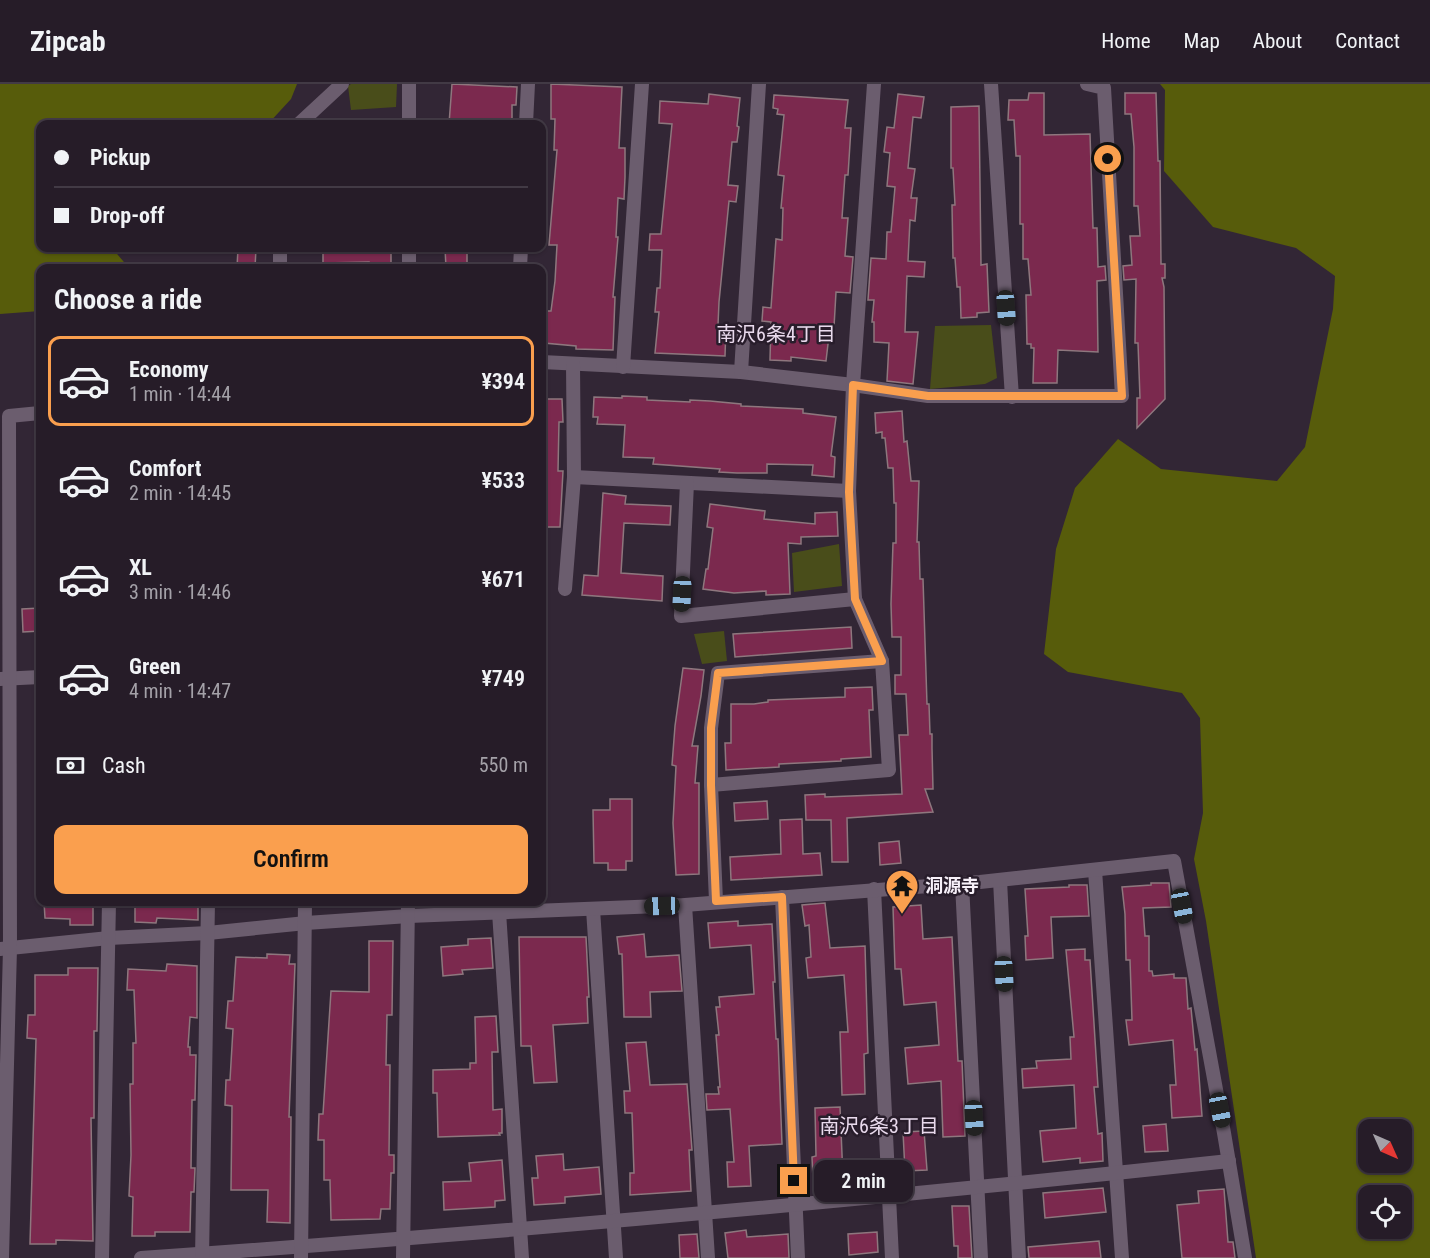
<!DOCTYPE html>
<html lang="en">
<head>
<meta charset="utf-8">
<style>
  :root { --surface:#261c28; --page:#322934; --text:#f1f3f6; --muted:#a4a1a8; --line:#423a45; --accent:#fa9f4e }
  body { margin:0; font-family:"Roboto Condensed","Noto Sans JP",sans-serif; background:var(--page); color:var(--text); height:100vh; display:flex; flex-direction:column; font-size:22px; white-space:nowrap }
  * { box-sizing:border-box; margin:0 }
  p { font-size:20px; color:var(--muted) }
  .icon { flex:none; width:33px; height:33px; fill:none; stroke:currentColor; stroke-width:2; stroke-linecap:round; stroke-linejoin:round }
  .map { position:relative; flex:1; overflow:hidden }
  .details { position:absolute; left:36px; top:180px; width:510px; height:642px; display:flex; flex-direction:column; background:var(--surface); border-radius:12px; box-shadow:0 2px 4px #0004,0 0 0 2px var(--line) }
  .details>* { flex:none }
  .top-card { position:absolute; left:36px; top:36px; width:510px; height:132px; border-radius:12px; box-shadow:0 2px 4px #0004,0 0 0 2px var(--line); display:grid; align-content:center; height:132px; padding:0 18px; background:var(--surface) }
  .needle { width:39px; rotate:135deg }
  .fabs { position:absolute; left:1358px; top:1035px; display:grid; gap:12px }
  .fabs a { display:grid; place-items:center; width:54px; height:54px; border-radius:12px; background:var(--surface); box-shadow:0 2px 4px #0004,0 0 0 2px var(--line); font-size:30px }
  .end { position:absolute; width:27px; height:27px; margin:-14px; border:8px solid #fa9f4e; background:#111; box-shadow:0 0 0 3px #111 }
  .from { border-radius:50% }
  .bubble { position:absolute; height:42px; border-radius:12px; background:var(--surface); box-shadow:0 2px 4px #0004,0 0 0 2px var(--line); font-size:20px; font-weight:600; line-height:42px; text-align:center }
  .car { position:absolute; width:18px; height:36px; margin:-18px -9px; border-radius:8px; box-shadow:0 0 4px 2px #0007; background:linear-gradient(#222 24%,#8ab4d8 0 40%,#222 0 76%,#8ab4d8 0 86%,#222 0) }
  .top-card b { display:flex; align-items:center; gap:21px; height:57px; font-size:22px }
  .top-card b+b { border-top:2px solid var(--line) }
  .top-card i { width:15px; height:15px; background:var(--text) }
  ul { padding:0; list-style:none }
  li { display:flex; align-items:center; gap:18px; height:90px; margin:0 12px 9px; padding:0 6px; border:3px solid transparent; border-radius:12px }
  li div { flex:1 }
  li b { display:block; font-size:22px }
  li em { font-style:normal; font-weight:600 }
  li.active { border-color:var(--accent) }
  li>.icon { width:54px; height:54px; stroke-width:1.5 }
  h2 { padding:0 18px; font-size:27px; line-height:72px }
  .pay { display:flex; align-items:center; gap:15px; height:66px; padding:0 18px; font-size:22px }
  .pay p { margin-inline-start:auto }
  .action { display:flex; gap:12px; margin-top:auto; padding:12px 18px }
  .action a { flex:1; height:69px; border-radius:12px; background:var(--accent); color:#111; font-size:24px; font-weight:600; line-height:69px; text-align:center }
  header { display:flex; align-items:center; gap:36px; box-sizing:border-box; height:84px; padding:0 30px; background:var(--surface); border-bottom:2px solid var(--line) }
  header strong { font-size:28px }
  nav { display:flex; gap:33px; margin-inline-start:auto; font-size:21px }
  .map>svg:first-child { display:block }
</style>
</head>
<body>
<header>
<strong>Zipcab</strong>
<nav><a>Home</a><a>Map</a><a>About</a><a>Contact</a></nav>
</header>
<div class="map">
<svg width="1430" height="1174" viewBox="0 0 1430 1174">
  <rect width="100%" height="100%" fill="#322635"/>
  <g fill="#494d1a">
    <path d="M351 0H397L396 23 351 26 348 2Z"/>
    <path d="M991 241 997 294 985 300 930 305 935 242Z"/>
    <path d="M839 460 842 502 794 508 792 469Z"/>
    <path d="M724 547 727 577 702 580 694 550Z"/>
  </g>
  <g fill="#575c0b" fill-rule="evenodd">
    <path d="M0 0H297L291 15 268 40H40V164H112L129 184H40V227L0 230Z"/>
    <path d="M1160 0H1430V1174H1256L1206 837 1194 775 1203 729 1200 634 1182 609 1068 588 1044 570 1056 465 1075 404 1118 355 1161 385 1277 397 1305 363 1333 225 1335 192 1296 164 1213 143 1164 87 1165 6ZM1368 1046H1401V1078H1368ZM1368 1112H1401V1144H1368Z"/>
  </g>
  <g fill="#7b294e" stroke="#8e777e" stroke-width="1.5">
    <path d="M452 0 517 3 516 21H512V40H449Z"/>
    <path d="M551 0 622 3 619 64H625V93L624 115 618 114 616 153H618L613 213H615L613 266 576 265V262L544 259 547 227H551L555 197 557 161H549L557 66H554L555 35H551Z"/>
    <path d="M1029 9H1044V51L1090 50 1093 144H1097L1098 183 1105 182 1106 196 1097 197 1098 268 1058 266 1057 299H1033L1034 264H1031V260H1027L1026 211H1031L1028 175H1023V140H1020V72H1016L1014 36H1008L1009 16H1028Z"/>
    <path d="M1125 9H1156L1158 77H1160L1161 180H1165V194H1162L1164 203 1165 315 1137 344V314H1140L1138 259H1135L1136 195 1124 196 1123 182 1132 181 1130 152H1140L1138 122H1134V63L1131 30H1125Z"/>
    <path d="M709 10 740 14 737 42 739 43 737 58H732L728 101 738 102 736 118 729 117 719 218 718 241 726 242 725 272 655 269 659 228H655L657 204H660L662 166H649L650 150H661L672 40 659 39 660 17 708 20Z"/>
    <path d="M898 10 924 13 921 34 913 33 908 84 915 85 911 114H917L915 137 910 136 908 177 925 178 924 193 907 192 905 248H918L913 300 887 297 889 259 874 258V238H872L874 216H868L871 174 886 175 887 148H891L895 103 887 102 890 69 884 68 887 43 894 44Z"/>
    <path d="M774 11 848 16 845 44H851L848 91H845L842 134H848L845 172 853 173 850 209 836 208 834 243H830L826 277 791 273V277L770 276 771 238 762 237 763 223 771 224 776 155 782 156 783 124H781L784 92 778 91 784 31 777 30 778 25 773 24Z"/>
    <path d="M979 22 981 181 987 180 989 228 977 229V233L961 234 960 203H957L955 174H953L952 121H955L953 84H951V23Z"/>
    <path d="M238 164H256L255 184H237Z"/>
    <path d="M323 164H391V183H369V178L323 179Z"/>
    <path d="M445 164H467V183L446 184Z"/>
    <path d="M622 312 647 313V316L690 318V316L710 317 741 320V322L803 325V329L836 333 831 372 835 373 834 393 812 391 813 381 767 380V389H737L719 388 720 385 653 380 654 374 623 373 625 341 597 340 598 333H593L594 313 622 314Z"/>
    <path d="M542 315H562L563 338H559L558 387H563L560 443H542Z"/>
    <path d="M902 327 904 358 907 357 911 397H919L917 458H919L920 495H923L927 620H929L930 650H932V664L933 705H925L933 728 847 734 848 778H832L831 736H806L805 711 825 710V713L902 710 899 651H908L906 610H895V591H901V553H892L891 520 893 459H896V419H894L893 384H888L885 354H882V348L876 349 875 329Z"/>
    <path d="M603 409 626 412 625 420 671 422 670 441 624 439 621 489 663 492 662 517 582 511 584 491 598 492Z"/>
    <path d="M710 420 765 427 764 435 815 440V429L837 428 838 452 801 453V460L788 459 790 510 766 511V507L734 509 703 505 706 485H708L713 444 707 443Z"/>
    <path d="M40 524V547L23 548 22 525Z"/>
    <path d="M851 543 852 564 735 573 733 550Z"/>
    <path d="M683 584 704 586 701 612 692 662H698L695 699H699V790L676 791 673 739 676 682 672 681 675 642Z"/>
    <path d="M872 603 873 626H869L871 673 841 675V677L779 680V683L726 686 725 659H731V620H754L768 618V616L845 613V604Z"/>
    <path d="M610 715H632V777H626V786H608V779H594L593 726H610Z"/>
    <path d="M767 717 768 735 735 737 734 719Z"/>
    <path d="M802 735 803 770 820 769 822 791 731 796 730 773 781 770 780 736Z"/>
    <path d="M899 757 901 779 880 781 879 759Z"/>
    <path d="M1151 799H1169L1171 823 1143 824 1145 852H1149V887H1152L1153 892 1174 890V894H1186L1188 925 1191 924 1195 966 1197 965 1202 1032 1172 1034 1170 1001H1176L1173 956 1129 961 1126 936H1132L1130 876H1126L1125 830 1122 803 1151 801Z"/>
    <path d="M1069 801H1087L1089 832 1051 833 1053 874 1026 876 1025 852H1028L1025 805 1069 803Z"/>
    <path d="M44 818 93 819V841H70V835L45 834Z"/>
    <path d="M135 818H198V836L157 834 156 839 135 838Z"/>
    <path d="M825 819 830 864 865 862 868 969 864 970 865 1010 842 1011 840 948H848L844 891 808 894 806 874 811 873 809 841 805 842 802 821Z"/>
    <path d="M921 821 923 855 952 853 958 977H962L965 1052 943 1053 941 997 908 1000 905 964 939 961 936 918 904 921 901 885H895L893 823Z"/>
    <path d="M738 837V842L772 840 775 898H773L776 955H778L782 1060 749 1062 751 1102 728 1103 727 1078H734L730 1025 707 1026 706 1010H719L718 1003H720L716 951H719L716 923H720L719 913 754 910 751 861 710 864 708 839Z"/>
    <path d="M644 850 646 873 679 871 682 907 650 908 651 933H624L622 870H619L617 853Z"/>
    <path d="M519 853H586L589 913H587L588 939 553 941 557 998 534 999 531 962H521Z"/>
    <path d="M491 854 493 884 462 886 463 890 443 892 441 863 468 861V855Z"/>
    <path d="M369 857H393L392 931H387L386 981H390L389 1071H394V1089H391L390 1125H381L380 1135 331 1136 330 1096H324V1056H318L319 1030H323L331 907 369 908Z"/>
    <path d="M1085 865V876H1090L1098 1003H1094L1098 1050 1102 1049 1103 1077 1080 1079V1074L1043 1078 1040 1047 1076 1044 1074 1001 1023 1004 1022 985 1037 984 1036 977 1071 975 1070 953H1074L1066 866Z"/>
    <path d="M267 870 290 871 289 880H295L289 1033H291L290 1139 267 1138 268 1106H231L232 1022 225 1021 226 996H230L233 945 226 944 228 917H233L236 873 267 874Z"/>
    <path d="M167 880 197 882V934L190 933 188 963H190V971H196L195 1016H192L191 1084H195L194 1108H191L190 1148H155V1152H132L133 1113 129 1112 131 1071 130 1000H133V959H136L134 906H127L128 885 166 887Z"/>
    <path d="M68 884H98L97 947H94V1034H91L93 1157 56 1156V1160H30L36 955 27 954 28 931H35V891H68Z"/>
    <path d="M496 932 498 968H492L493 1026 502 1025V1049H499L500 1051 438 1053 437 1009H433V986L470 985V979H476L475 933Z"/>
    <path d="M646 958 650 1001 687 1000 692 1066H689L691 1107 630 1111V1089H634L632 1029H625L624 1007H630L626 959Z"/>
    <path d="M840 1023 843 1094 813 1095 812 1073 816 1072 815 1024Z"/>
    <path d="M1166 1040 1168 1067 1145 1068 1143 1042Z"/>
    <path d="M924 1047 927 1086 905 1087 903 1048Z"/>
    <path d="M563 1070 564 1086 599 1083 601 1110 565 1113V1119L534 1121 532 1094H538L536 1072Z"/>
    <path d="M502 1076 505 1116 495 1117V1123L444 1126 443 1098 471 1097 469 1079Z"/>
    <path d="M1103 1104 1106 1128 1045 1134 1043 1109Z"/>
    <path d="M1224 1105 1228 1158H1233L1235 1174H1182L1177 1121 1199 1119 1198 1107Z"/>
    <path d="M952 1122H969L972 1174H958V1162H954Z"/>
    <path d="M746 1146 747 1153 788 1150 789 1174H728L725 1149Z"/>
    <path d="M877 1148 878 1168 849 1171 848 1150Z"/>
    <path d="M697 1150 699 1174H680L679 1151Z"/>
    <path d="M1099 1157 1101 1174H1029L1028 1163Z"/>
  </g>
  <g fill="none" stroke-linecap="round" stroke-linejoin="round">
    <g stroke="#6b5d6e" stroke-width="14">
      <path d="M991 0 1012 313"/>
      <path d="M299 40 342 0"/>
      <path d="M409 40V0"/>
      <path d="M526 40 528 0"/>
      <path d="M280 184V164"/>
      <path d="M409 184V164"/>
      <path d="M520 184 521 164"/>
      <path d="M542 278 741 288 853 301 928 312H1122L1104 4 1087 0"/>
      <path d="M623 283 642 0"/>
      <path d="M741 288 759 0"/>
      <path d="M574 393 849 407"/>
      <path d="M687 399 681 532 855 515"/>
      <path d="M565 505 574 393 573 280"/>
      <path d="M0 595 40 593"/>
      <path d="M711 701 889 686 882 577 855 515 849 407 853 301 874 0"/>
      <path d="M1095 786 1122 1174"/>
      <path d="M1000 796 1019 1174"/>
      <path d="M962 800 981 1174"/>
      <path d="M874 805 892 1174"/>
      <path d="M782 813 798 1174"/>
      <path d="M716 817 711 701V644L718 589 882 577"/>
      <path d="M685 821 708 1174"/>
      <path d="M593 825 616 1174"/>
      <path d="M499 828 522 1174"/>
      <path d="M0 865 109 854 208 849 306 839 409 832 685 821 980 798 1174 777 1224 1049 1245 1174"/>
      <path d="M2 1174 10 864 9 332 40 329"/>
      <path d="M102 1174 109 818"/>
      <path d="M141 1174C504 1149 867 1116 1229 1077"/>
      <path d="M202 1174 208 818"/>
      <path d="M301 1174 305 818"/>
      <path d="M403 1174 408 818"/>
    </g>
  </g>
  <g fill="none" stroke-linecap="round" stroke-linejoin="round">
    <path stroke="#fa9f4e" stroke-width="8" d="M794 1097 782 813 716 817 711 701V644L718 589 882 577 855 515 849 408 853 301 928 312H1122L1108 75"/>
  </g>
  <defs>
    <g id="temple-pin" transform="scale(1.725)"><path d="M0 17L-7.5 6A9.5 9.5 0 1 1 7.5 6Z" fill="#fa9f4e" stroke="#281d2b"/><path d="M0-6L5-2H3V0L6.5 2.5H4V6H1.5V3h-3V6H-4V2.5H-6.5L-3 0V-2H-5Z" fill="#111"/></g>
  </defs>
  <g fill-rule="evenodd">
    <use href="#temple-pin" x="902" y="802"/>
  </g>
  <g text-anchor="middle" stroke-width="5" stroke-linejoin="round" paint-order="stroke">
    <g font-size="18" font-weight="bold" fill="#f7f0f9" stroke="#281d2b" text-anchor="start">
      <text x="925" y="808">洞源寺</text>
    </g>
    <g font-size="20" fill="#e9daed" stroke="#281d2b">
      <text x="776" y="257">南沢6条4丁目</text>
      <text x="879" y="1049">南沢6条3丁目</text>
    </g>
  </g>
</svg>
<div class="fabs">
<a><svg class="needle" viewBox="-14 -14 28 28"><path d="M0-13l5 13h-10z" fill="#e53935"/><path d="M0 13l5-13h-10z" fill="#a4a1a8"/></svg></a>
<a><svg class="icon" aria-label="locate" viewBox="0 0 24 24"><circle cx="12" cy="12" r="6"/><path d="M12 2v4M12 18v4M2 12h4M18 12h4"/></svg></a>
</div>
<i class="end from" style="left:1108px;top:75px"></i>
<i class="end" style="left:794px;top:1097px"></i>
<div class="bubble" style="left:814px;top:1076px;width:99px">2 min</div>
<i class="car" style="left:1006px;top:224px;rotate:176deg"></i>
<i class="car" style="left:682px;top:510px;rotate:183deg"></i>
<i class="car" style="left:662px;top:822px;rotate:268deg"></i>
<i class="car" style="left:1182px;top:822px;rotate:169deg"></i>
<i class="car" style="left:1004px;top:890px;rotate:177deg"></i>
<i class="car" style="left:1220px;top:1026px;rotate:169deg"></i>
<i class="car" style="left:974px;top:1034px;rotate:177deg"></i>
<div class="top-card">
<b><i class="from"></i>Pickup</b>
<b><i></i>Drop-off</b>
</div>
<section class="details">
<h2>Choose a ride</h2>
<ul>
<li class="active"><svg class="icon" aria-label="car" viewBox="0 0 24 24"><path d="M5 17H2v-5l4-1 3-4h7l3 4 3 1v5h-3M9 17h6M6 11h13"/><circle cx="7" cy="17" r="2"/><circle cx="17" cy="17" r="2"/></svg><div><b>Economy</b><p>1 min · 14:44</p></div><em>¥394</em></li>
<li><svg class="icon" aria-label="car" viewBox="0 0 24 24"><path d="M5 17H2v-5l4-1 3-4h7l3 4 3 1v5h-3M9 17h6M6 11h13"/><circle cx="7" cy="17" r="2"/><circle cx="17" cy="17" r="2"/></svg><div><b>Comfort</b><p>2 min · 14:45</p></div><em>¥533</em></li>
<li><svg class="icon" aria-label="car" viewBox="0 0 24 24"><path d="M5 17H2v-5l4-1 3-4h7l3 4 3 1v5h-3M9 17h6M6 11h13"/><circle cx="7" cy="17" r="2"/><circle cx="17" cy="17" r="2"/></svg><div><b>XL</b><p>3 min · 14:46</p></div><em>¥671</em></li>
<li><svg class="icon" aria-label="car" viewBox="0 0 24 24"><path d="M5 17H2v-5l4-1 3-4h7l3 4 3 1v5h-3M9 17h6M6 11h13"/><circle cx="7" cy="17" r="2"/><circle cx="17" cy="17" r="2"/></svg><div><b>Green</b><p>4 min · 14:47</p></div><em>¥749</em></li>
</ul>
<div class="pay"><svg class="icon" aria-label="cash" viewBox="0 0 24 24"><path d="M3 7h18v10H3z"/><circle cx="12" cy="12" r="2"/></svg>Cash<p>550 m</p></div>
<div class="action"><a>Confirm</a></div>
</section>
</div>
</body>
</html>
